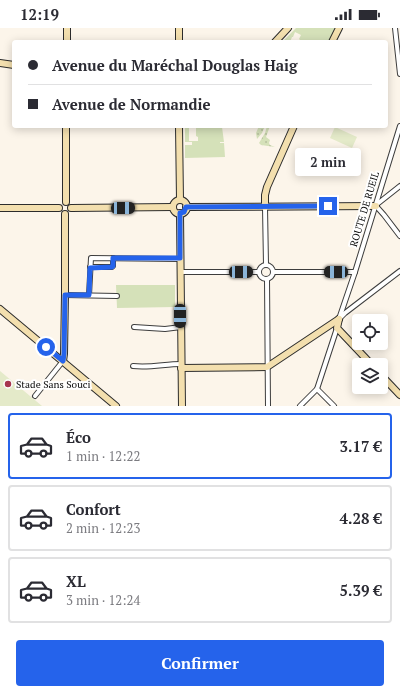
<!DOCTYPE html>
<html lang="fr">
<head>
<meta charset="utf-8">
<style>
  :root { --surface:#fff; --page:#f2f2f3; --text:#2b2b33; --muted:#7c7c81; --line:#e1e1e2; --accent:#2563eb }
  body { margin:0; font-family:"PT Serif",serif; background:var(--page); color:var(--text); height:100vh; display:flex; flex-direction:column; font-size:15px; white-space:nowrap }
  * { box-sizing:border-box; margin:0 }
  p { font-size:13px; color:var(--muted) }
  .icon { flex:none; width:22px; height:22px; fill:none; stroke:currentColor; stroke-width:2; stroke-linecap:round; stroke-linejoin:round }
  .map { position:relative; height:378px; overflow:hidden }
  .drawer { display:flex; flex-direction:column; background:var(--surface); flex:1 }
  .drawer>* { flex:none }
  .hud { position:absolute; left:12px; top:12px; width:376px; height:88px; border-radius:4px; box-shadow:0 2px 10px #0003; display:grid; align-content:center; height:88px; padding:0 16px; background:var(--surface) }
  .fabs { position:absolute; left:352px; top:286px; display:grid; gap:8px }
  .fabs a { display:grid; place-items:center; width:36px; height:36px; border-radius:4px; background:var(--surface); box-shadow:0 2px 10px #0003; font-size:20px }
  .end { position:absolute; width:18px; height:18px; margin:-9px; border:5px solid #2563eb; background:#fff; box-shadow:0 0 0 2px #fff }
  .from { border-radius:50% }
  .bubble { position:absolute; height:28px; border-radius:4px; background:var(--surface); box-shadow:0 2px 10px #0003; font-size:13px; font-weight:800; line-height:28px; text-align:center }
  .car { position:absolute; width:12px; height:24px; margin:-12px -6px; border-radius:5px; box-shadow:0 0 3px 1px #0007; background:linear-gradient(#222 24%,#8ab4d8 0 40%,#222 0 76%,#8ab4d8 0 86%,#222 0) }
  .hud b { display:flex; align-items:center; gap:14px; height:38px; font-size:15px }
  .hud b+b { border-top:1px solid var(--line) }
  .hud i { width:10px; height:10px; background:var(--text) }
  ul { padding:7px 0 0; list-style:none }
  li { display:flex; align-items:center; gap:12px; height:66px; margin:0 8px 6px; padding:0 8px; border:2px solid var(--line); border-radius:4px }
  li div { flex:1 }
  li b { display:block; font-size:15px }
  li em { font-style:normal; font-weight:800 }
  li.active { border-color:var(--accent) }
  li>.icon { width:36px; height:36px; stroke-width:1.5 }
  .primary-button { display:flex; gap:8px; margin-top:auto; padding:8px 16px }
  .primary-button a { flex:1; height:46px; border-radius:4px; background:var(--accent); color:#fff; font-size:16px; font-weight:800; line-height:46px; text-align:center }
  .status { display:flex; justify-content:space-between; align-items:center; height:28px; padding:0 20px; background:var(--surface); direction:ltr }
  .status svg { height:11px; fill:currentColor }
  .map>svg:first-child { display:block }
</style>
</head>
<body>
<div class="status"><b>12:19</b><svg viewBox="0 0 49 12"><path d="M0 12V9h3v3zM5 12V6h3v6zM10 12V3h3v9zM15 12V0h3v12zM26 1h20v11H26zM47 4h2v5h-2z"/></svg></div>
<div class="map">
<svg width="400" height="378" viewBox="0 0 400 378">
  <defs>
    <pattern id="grass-dots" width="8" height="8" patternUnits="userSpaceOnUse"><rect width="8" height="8" fill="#d5e1b9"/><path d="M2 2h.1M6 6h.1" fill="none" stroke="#b6c09e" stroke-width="1.8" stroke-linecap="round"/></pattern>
  </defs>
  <rect width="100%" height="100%" fill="#fcf5ea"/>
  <g fill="url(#grass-dots)">
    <path d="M259 98H265L262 105 257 111 256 105Z"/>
    <path d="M267 98H270L266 109 270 112 269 115 270 117 275 119 261 117 259 115 265 105Z"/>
  </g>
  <g fill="#d5e1b9" fill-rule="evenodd">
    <path d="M296 0H335L329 14H300L301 13 299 11 301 7 295 4 293 9H292L290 14H282Z"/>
    <path d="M185 98H219V100L222 99 224 114H220V115H224L225 129 185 130V117H192V114H185ZM189 100H196V108L198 109V113H189Z"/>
    <path d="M116 257H175V279L117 280Z"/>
  </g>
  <g fill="#e4eac9">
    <path d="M335 99 357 109 352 120 330 110Z"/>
    <path d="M0 343 42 378H0Z"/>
  </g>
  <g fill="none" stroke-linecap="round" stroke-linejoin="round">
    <g stroke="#3d3d3d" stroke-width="6">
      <g id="street">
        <path d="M395 0 400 46"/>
        <path d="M376 177 400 158"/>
        <path d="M376 178 384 187 400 208"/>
        <path d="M265 179 266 237"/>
        <circle cx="266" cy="244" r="7"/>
        <path d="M90 239H112L113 238V230"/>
        <path d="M180 244H259"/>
        <path d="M273 244H355"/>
        <path d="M267 251 268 378"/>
        <path d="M65 267 117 268"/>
        <path d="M89 267 91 230 180 231"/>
        <path d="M341 289 345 285 400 243"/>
        <path d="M339 291 355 244 400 98"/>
        <path d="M134 299 165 301 181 299"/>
        <path d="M133 338C150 340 165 336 181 336"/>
        <path d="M317 361 334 378"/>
        <path d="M35 368 63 333"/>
        <path d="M300 378 317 361 337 300"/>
      </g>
    </g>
    <g stroke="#2c2c2c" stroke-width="8">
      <g id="secondary">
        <path d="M179 0V14"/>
        <path d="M67 14V0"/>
        <path d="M275 14 288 0"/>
        <path d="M332 14 339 0"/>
        <path d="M0 35 14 37"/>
        <path d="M66 98V174"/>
        <path d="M179 98 180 172"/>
        <circle cx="180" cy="179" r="7"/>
        <path d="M186 179 376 178"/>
        <path d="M265 179V167L267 159 294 98"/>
        <path d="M0 180H59"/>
        <path d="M71 180 173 179"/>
        <path d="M180 185 182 378"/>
        <path d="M0 281 116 378"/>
        <path d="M339 291 337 300 372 337"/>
        <path d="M63 333 64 326 65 267V186"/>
        <path d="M181 340 267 339 339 291"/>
        <path d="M381 347 400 367"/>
      </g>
    </g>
    <use href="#street" stroke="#fff" stroke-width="4"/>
    <use href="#secondary" stroke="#f3dfae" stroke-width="6"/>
  </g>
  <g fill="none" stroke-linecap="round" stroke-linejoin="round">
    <path stroke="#2563eb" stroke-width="5" d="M46 319 63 333 64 326 65 267H89L90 240 112 239 113 238V230H180V185L184 184 186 179 328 178"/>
  </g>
  <circle fill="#a6364f" stroke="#fff" stroke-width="1.5" cx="8" cy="356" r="4"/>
  <g text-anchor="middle" stroke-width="4" stroke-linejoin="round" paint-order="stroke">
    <g font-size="10" fill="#0a0a0a" stroke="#fff">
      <text transform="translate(364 181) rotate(-73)" y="4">ROUTE DE RUEIL</text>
    </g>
    <g font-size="10" fill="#0a0a0a" stroke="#fff" text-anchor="start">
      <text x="16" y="360">Stade Sans Souci</text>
    </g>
  </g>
</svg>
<div class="fabs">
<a><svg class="icon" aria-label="locate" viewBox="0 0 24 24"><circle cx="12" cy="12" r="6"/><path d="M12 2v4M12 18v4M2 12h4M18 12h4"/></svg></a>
<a><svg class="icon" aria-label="layers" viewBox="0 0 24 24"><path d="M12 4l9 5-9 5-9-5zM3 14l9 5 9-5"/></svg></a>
</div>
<i class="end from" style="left:46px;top:319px"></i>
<i class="end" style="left:328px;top:178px"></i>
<div class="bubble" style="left:295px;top:120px;width:66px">2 min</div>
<i class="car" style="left:123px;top:180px;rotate:89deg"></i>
<i class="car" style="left:241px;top:244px;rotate:90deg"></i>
<i class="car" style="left:336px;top:244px;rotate:270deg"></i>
<i class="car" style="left:180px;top:288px;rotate:180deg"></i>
<div class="hud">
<b><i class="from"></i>Avenue du Maréchal Douglas Haig</b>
<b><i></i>Avenue de Normandie</b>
</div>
</div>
<section class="drawer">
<ul>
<li class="active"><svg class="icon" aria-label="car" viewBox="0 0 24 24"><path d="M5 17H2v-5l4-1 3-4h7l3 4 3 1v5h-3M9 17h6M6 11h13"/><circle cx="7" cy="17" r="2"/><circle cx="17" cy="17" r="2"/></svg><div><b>Éco</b><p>1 min · 12:22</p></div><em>3.17 €</em></li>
<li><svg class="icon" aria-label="car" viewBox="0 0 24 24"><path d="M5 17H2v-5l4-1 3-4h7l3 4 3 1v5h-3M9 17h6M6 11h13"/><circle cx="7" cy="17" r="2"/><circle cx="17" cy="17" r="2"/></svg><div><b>Confort</b><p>2 min · 12:23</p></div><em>4.28 €</em></li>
<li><svg class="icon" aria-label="car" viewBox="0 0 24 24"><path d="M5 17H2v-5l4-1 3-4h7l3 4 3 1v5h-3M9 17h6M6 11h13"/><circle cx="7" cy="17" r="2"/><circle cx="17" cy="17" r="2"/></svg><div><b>XL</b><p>3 min · 12:24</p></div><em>5.39 €</em></li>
</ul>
<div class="primary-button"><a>Confirmer</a></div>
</section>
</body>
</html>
